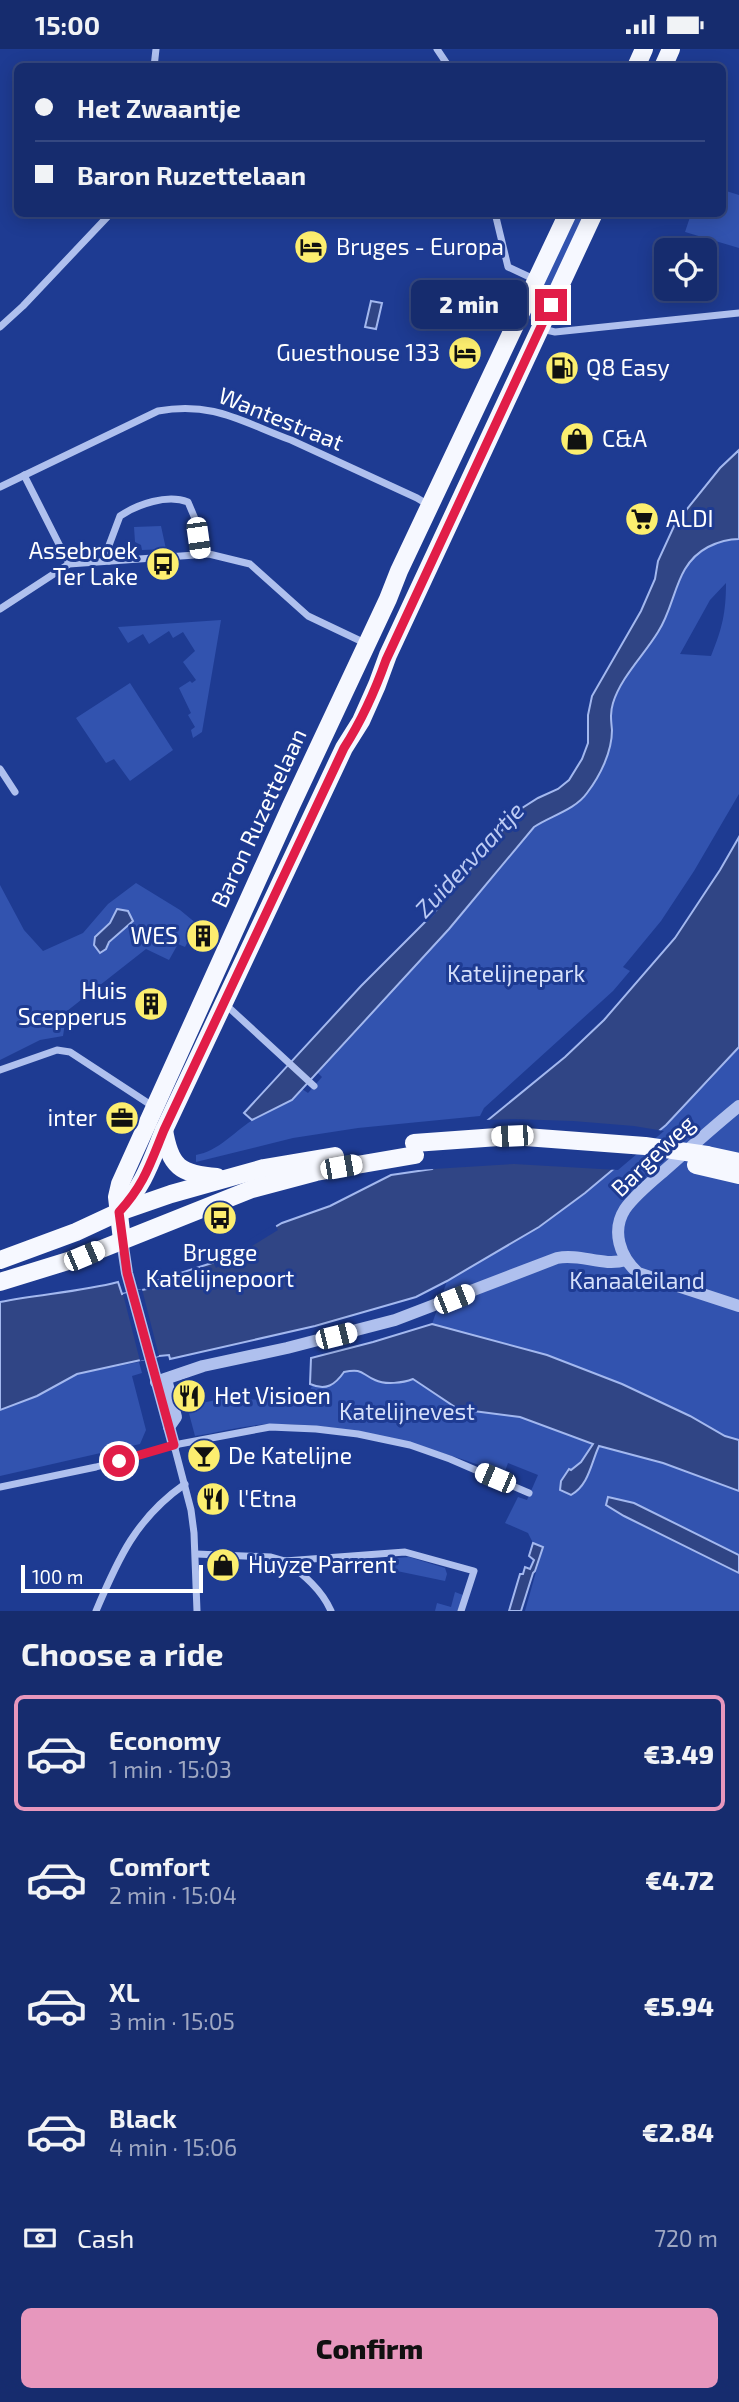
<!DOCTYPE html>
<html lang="en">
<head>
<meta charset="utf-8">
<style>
  :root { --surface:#162c6e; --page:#233876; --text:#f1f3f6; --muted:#9ea7c2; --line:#354881; --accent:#e797bd }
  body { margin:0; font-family:"Exo 2",sans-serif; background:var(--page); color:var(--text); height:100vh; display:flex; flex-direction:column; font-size:26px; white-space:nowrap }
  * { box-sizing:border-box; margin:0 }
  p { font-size:23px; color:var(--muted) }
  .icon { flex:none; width:38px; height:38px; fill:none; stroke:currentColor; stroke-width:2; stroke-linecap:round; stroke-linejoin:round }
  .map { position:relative; height:1562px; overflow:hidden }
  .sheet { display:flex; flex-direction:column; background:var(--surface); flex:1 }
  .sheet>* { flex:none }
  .top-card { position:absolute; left:14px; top:14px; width:712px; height:154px; border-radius:10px; box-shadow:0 4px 18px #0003,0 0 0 2px var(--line); display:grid; align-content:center; height:154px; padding:0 21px; background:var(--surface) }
  .tools { position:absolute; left:654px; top:189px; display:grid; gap:14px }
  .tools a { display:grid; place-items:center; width:63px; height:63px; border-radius:10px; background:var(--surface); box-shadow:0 4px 18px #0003,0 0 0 2px var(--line); font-size:35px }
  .scale { position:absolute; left:21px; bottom:18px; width:182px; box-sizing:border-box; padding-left:7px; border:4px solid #fff; border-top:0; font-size:19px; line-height:24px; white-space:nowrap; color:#fff; -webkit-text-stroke:5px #1e3b92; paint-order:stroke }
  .end { position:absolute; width:32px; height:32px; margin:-16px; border:9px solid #e11d48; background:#fff; box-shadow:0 0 0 4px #fff }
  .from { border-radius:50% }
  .bubble { position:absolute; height:49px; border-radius:10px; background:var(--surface); box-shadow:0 4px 18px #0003,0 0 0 2px var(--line); font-size:23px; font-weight:800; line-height:49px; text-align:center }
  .car { position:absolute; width:21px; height:42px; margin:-21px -10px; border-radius:9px; box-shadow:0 0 5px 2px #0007; background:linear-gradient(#fff 24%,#345 0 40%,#fff 0 76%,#345 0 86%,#fff 0) }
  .top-card b { display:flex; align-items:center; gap:24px; height:66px; font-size:26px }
  .top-card b+b { border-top:2px solid var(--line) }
  .top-card i { width:18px; height:18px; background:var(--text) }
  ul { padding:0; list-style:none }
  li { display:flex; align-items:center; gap:21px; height:116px; margin:0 14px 10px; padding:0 7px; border:4px solid transparent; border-radius:10px }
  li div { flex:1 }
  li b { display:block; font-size:26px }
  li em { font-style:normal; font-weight:800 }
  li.selected { border-color:var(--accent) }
  li>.icon { width:63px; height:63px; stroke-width:1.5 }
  h2 { padding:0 21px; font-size:32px; line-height:84px }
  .pay { display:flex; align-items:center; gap:18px; height:77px; padding:0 21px; font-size:26px }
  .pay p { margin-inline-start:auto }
  .primary-button { display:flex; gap:14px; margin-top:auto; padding:14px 21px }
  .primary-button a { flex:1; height:80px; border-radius:10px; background:var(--accent); color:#111; font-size:28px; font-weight:800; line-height:80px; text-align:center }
  .status { display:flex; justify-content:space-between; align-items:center; height:49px; padding:0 35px; background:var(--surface); direction:ltr }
  .status svg { height:19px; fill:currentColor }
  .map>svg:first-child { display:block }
</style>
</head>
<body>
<div class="status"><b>15:00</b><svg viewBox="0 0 49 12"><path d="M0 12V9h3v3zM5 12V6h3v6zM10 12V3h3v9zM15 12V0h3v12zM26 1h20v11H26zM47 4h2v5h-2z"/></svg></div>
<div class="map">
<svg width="739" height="1562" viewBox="0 0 739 1562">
  <rect width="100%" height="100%" fill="#1e3b92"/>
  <g fill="#3253af" fill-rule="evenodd">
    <path d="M723 141 739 146V199L685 183 691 165 723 164Z"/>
    <path d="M575 165H587L536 273 526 268Z"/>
    <path d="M161 477 166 500 142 501 141 496 135 493 134 478Z"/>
    <path d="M739 490V745L694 822 661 872 623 918 630 922 613 942 484 1059 480 1067 358 1079 293 1089 196 1113V1106C218 1102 233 1084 251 1072 271 1060 285 1057 302 1040L308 1044 322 1028 317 1023 449 880 534 778 548 768 570 759 587 745 612 681 610 667 613 654 620 637 660 580 685 518 695 507 710 497 725 492ZM726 534C726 564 722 580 711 607L680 605 710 551Z"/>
    <path d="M221 571 202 683 193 689 191 681 195 678 188 666 191 664 179 639 190 632 192 634 196 631 183 613 195 602 183 583 173 589 169 582 149 595 143 585 128 594 118 578Z"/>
    <path d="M130 634 173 701 130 732 114 710 106 714 76 669Z"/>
    <path d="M136 834 180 861 197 875 185 898 178 895 169 911 146 900 67 962 63 987 40 991 0 1011V836L24 881 43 902 83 884 108 855Z"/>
    <path d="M739 998V1391L725 1387 690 1367 622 1335 547 1306 432 1275 447 1232 539 1178 585 1144 708 1033Z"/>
    <path d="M139 1313 142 1324 132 1327 146 1381 140 1395 0 1427V1361L37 1347 77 1325Z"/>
    <path d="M355 1321C362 1323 365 1325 371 1329 381 1336 402 1335 413 1330L458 1360 520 1368 604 1399 663 1414 739 1442V1562H525L543 1498 533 1494 528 1484 505 1474 518 1448 527 1451 538 1426 508 1414 504 1425C429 1397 350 1374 270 1375 245 1376 220 1383 195 1387L187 1357 221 1350 305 1351 312 1337C331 1337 334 1339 344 1322Z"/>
    <path d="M409 1508 445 1519 447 1525 445 1532 392 1521 397 1509Z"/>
    <path d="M455 1543 463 1546 458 1562H435L437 1554 451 1558Z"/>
  </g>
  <g fill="#304585" stroke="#a3b8ef" stroke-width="2">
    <path d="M371 252 382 254 376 280 365 278Z"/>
    <path d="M739 401V490C728 490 718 493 708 498 674 516 677 554 658 583 644 606 621 628 613 654 610 664 611 671 612 681 612 703 600 727 587 744 575 761 550 767 534 778L449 880 292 1051 252 1071 244 1064 361 937 433 865 519 761 538 749 558 740 569 731 582 710 588 694V666L592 647 641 562 655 530 658 512 675 475 720 419Z"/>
    <path d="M739 788V998L666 1076 585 1144 539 1178 447 1232 416 1248 315 1277 170 1310 169 1306 159 1307 77 1325 37 1347 0 1361V1253C39 1245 80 1243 118 1233L122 1245 147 1240 146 1235 215 1213 282 1174 330 1157 391 1126 432 1120 477 1080 565 1008 604 971 675 889 720 821Z"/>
    <path d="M117 860 128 862 133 872 109 893 106 900 100 904 94 896 95 888 110 874Z"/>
    <path d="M432 1275 547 1306 622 1335 690 1367 725 1387 739 1391V1442L663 1414 599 1397C591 1414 589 1436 571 1446L560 1441 561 1432 569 1420 571 1421 581 1413 593 1395 520 1368 458 1360 413 1330C403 1334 385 1336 375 1331 361 1325 363 1319 344 1323 335 1336 326 1342 310 1335L311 1309 373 1293Z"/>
    <path d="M608 1448 634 1454 739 1506V1524L624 1467 606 1456Z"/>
    <path d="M533 1494 543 1498 535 1522 533 1524 521 1562H509L520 1525H523L525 1518 530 1520 534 1511 529 1507Z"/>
  </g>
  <g fill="#1e3b92">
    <path d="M514 1070 573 1072 634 1077 664 1082 618 1121 514 1115 417 1121V1119L430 1117 482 1071Z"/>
    <path d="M275 1175 278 1181 216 1219 213 1213Z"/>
    <path d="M142 1240 159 1307 140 1312 123 1245Z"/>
  </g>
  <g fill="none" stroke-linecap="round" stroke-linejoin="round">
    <g stroke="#afc0ee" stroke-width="7">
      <path d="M437 0 449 18"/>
      <path d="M154 18 156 0"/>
      <path d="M495 164 508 218 536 231"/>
      <path d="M0 278 23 257 111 164"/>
      <path d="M542 280 555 283 739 264"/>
      <path d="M24 426 69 515"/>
      <path d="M0 438 158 362C213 352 242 373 291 391L417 449 430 457"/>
      <path d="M109 512 108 499 120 467C138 455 167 445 188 453L196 472 201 505"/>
      <path d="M0 560 69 515 209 505 250 515 308 567 367 595"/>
      <path d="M0 720 15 743"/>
      <path d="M225 955 314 1037"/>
      <path d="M0 1021 57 1001 70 1003 154 1058"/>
      <path d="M174 1396 191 1461 194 1484 197 1562"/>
      <path d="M0 1438 96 1418 174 1396 270 1378 316 1380 358 1385 410 1396 450 1410 529 1444"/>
      <path d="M196 1505 271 1508 285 1512 405 1503 474 1522 461 1562"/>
      <path d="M285 1512C304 1526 322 1541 331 1562"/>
      <path d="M96 1562C118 1510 136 1469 185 1435"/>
    </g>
    <g stroke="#afc0ee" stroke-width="12">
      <path d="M739 1057C713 1078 689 1100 664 1122 651 1133 635 1146 625 1160 611 1182 620 1208 638 1224L739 1257"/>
      <path d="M122 1191 127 1224 174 1396"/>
      <path d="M166 1330 176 1368 169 1378"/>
      <path d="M156 1333 203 1317 287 1299 395 1271 557 1209C581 1204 602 1218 626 1211"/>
    </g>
    <g stroke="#f6f8ff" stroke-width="18">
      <path d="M636 18 644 0"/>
      <path d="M663 18 671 0"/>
      <path d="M164 1081C170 1118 180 1125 217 1128"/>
      <path d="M707 1106 739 1113"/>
      <path d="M696 1116 739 1126"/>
      <path d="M119 1163C144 1136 150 1115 164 1081L344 699 361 672 377 636 388 606 594 164"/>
      <path d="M122 1191 117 1148 120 1135 290 759 388 550 399 522 568 164"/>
      <path d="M0 1211 76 1183 119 1163 171 1145 264 1119 335 1107"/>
      <path d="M0 1233 84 1207 252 1140 316 1123 415 1106"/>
    </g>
    <path stroke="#f6f8ff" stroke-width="18" d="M414 1094 512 1087 645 1097 707 1106"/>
  </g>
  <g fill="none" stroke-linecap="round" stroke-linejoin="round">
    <path stroke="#e11d48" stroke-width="9" d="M119 1412 174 1396 127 1224 119 1163C144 1136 150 1115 164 1081L344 699C362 671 375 642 386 611L551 256"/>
  </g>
  <defs>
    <g id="hotel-disc" transform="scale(1.75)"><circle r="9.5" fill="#fcee6f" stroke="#1e3b92"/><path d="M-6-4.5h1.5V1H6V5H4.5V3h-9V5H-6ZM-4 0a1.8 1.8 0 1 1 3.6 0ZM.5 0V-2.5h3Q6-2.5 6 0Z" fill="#111"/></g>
    <g id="fuel-disc" transform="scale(1.75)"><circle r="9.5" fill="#fcee6f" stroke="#1e3b92"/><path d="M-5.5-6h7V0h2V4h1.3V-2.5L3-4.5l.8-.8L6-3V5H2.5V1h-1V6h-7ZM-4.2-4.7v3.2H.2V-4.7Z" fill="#111"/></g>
    <g id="shop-disc" transform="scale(1.75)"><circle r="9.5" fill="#fcee6f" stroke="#1e3b92"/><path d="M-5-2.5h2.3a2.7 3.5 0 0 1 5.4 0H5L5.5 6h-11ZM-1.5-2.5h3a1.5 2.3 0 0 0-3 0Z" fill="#111"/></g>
    <g id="supermarket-disc" transform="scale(1.75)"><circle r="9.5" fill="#fcee6f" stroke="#1e3b92"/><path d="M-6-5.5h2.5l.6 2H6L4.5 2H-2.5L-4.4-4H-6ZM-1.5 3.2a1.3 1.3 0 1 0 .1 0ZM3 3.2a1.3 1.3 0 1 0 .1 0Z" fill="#111"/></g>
    <g id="bus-disc" transform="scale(1.75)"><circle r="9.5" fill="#fcee6f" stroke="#1e3b92"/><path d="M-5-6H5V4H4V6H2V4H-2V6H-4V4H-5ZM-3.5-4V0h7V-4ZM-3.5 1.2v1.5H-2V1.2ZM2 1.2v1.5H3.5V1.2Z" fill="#111"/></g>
    <g id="building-disc" transform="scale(1.75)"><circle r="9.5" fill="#fcee6f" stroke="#1e3b92"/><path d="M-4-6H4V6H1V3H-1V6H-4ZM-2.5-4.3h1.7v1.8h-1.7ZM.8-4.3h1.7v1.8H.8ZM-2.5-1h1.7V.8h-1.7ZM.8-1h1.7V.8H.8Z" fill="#111"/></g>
    <g id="office-disc" transform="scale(1.75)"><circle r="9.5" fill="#fcee6f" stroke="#1e3b92"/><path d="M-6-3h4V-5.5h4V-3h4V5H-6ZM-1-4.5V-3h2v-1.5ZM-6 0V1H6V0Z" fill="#111"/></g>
    <g id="restaurant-disc" transform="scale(1.75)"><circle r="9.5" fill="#fcee6f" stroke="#1e3b92"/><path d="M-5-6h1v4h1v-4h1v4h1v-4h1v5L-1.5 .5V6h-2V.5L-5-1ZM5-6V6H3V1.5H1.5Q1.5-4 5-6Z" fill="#111"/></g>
    <g id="bar-disc" transform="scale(1.75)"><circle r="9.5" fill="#fcee6f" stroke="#1e3b92"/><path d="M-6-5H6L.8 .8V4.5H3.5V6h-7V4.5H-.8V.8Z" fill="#111"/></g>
  </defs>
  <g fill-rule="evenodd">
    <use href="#hotel-disc" x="311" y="198"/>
    <use href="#hotel-disc" x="465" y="304"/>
    <use href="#fuel-disc" x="562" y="319"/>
    <use href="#shop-disc" x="577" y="390"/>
    <use href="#supermarket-disc" x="642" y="470"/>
    <use href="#bus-disc" x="163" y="515"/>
    <use href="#building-disc" x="203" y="887"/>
    <use href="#building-disc" x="151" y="955"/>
    <use href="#office-disc" x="122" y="1069"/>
    <use href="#bus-disc" x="220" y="1169"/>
    <use href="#restaurant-disc" x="189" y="1347"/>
    <use href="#bar-disc" x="204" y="1407"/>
    <use href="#restaurant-disc" x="213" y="1450"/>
    <use href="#shop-disc" x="223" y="1516"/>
  </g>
  <g text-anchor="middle" stroke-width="6" stroke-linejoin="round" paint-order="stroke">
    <g font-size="23" fill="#fff" stroke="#1e3b92" text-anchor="start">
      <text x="336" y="206">Bruges - Europa</text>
      <text x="440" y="312" text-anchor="end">Guesthouse 133</text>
      <text x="586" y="327">Q8 Easy</text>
      <text x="602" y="398">C&amp;A</text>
      <text x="666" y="478">ALDI</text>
      <text x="138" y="510" text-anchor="end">Assebroek<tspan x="138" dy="26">Ter Lake</tspan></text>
      <text x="178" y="895" text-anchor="end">WES</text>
      <text x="127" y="950" text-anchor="end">Huis<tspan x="127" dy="26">Scepperus</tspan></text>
      <text x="97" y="1077" text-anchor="end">inter</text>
      <text x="220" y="1212" text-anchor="middle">Brugge<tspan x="220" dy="26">Katelijnepoort</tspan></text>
      <text x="214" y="1355">Het Visioen</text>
      <text x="228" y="1415">De Katelijne</text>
      <text x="238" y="1458">l'Etna</text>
      <text x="248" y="1524">Huyze Parrent</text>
    </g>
    <g font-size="23" fill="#fff" stroke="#1e3b92">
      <text transform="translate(281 370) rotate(22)" y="8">Wantestraat</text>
      <text transform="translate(259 769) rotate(-65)" y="8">Baron Ruzettelaan</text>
      <text transform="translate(653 1107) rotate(-44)" y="8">Bargeweg</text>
    </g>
    <g font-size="23" fill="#d5dffa" stroke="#1e3b92">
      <text x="516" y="933">Katelijnepark</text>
      <text x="637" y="1240">Kanaaleiland</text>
      <text x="407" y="1371">Katelijnevest</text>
    </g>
    <g font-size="24" font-style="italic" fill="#bccbf5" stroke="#1e3b92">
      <text transform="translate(470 811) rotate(-47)" y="8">Zuidervaartje</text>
    </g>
  </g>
</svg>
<div class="tools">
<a><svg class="icon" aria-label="locate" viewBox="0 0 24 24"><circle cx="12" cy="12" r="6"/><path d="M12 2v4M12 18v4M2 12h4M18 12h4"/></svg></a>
</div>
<div class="scale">100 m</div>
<i class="end from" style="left:119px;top:1412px"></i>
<i class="end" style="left:551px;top:256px"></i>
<div class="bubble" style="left:411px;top:231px;width:116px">2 min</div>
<i class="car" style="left:198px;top:489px;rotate:172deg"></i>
<i class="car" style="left:512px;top:1087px;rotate:268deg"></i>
<i class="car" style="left:341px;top:1118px;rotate:80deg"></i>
<i class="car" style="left:84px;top:1207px;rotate:67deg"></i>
<i class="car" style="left:454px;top:1250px;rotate:68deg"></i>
<i class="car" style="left:336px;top:1287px;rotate:76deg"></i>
<i class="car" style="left:495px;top:1429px;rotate:293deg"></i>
<div class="top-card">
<b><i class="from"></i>Het Zwaantje</b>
<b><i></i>Baron Ruzettelaan</b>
</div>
</div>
<section class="sheet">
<h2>Choose a ride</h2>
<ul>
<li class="selected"><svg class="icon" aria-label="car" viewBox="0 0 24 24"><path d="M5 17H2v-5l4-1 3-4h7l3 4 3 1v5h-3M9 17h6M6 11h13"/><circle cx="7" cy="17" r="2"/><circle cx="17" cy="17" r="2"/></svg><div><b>Economy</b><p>1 min · 15:03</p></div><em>€3.49</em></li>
<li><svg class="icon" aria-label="car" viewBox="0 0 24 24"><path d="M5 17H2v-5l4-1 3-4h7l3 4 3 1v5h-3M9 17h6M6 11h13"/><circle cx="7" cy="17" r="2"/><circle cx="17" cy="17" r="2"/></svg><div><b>Comfort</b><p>2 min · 15:04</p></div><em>€4.72</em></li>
<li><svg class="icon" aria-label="car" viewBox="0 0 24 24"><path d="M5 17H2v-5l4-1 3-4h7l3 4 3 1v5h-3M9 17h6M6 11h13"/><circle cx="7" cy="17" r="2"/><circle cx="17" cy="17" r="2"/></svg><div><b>XL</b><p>3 min · 15:05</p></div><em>€5.94</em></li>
<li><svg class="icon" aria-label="car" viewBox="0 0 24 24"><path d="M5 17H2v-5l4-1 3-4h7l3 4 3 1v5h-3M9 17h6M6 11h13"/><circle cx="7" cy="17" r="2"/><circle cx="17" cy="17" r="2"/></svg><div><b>Black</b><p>4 min · 15:06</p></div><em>€2.84</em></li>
</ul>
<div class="pay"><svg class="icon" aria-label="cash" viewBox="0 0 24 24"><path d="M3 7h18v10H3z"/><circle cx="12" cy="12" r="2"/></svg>Cash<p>720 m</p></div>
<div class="primary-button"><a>Confirm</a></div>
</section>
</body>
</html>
